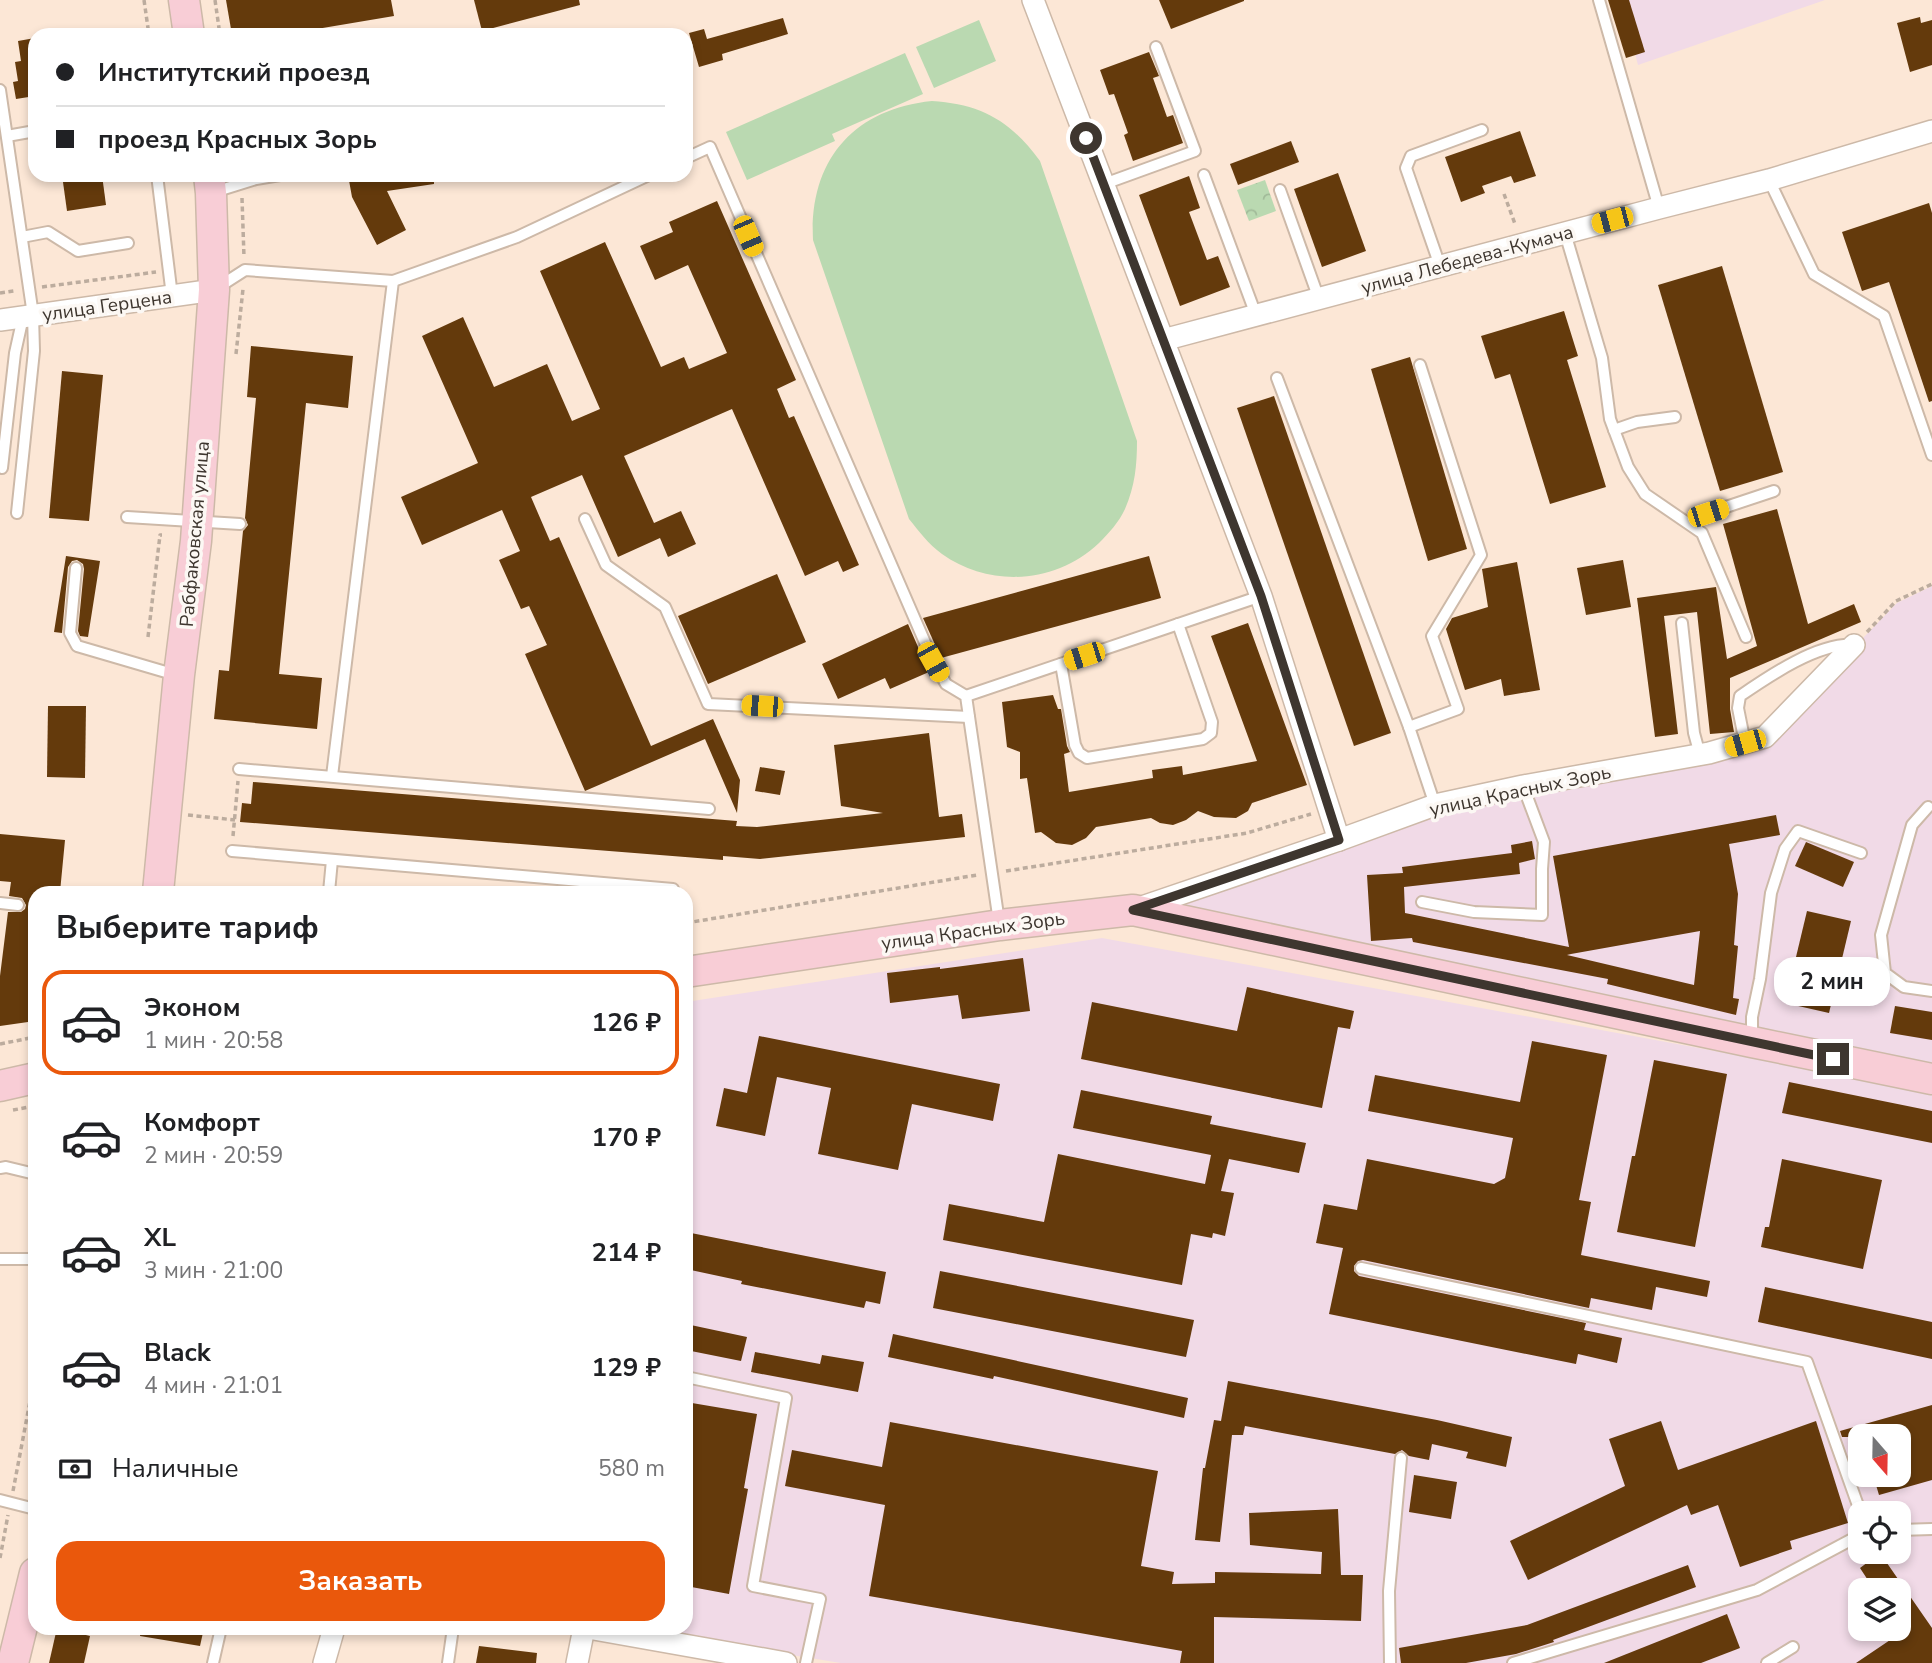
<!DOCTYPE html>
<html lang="ru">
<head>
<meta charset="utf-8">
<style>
  :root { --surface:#fff; --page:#f2f2f2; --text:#202124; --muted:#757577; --line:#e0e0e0; --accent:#ea580c }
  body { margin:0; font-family:"Nunito Sans",sans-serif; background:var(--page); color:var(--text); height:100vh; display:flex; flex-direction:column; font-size:26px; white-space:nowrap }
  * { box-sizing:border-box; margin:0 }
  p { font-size:23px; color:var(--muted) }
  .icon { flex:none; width:38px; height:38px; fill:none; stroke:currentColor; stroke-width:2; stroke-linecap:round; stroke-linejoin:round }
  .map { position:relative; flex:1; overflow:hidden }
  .drawer { position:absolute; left:28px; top:886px; width:665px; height:749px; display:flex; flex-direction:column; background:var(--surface); border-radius:21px; box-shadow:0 4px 10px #0003 }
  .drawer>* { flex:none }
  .banner { position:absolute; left:28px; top:28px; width:665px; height:154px; border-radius:21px; box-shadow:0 4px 10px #0003; display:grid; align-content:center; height:154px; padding:0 28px; background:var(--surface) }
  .needle { width:46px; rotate:160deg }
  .buttons { position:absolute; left:1848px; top:1424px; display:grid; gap:14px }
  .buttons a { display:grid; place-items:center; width:63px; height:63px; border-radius:14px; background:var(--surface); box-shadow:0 4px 10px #0003; font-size:35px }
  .end { position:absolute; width:32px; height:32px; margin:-16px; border:9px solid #3e362f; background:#fff; box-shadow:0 0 0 4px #fff }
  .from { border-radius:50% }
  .bubble { position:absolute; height:49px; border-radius:21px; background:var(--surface); box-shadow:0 4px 10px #0003; font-size:23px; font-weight:700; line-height:49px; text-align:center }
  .car { position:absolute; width:21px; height:42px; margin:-21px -10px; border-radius:9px; box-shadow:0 0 5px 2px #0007; background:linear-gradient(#f5c518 24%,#345 0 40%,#f5c518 0 76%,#345 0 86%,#f5c518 0) }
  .banner b { display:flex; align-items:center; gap:24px; height:66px; font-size:26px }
  .banner b+b { border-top:2px solid var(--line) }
  .banner i { width:18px; height:18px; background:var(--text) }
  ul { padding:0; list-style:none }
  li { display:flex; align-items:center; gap:21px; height:105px; margin:0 14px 10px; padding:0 14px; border:4px solid transparent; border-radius:21px }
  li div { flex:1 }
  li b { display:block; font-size:26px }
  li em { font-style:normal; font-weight:700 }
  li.selected { border-color:var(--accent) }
  li>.icon { width:63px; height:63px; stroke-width:1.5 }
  h2 { padding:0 28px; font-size:32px; line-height:84px }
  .pay { display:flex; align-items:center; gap:18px; height:77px; padding:0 28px; font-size:26px }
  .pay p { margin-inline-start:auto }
  .primary-button { display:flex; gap:14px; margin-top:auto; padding:14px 28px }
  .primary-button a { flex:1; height:80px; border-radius:21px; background:var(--accent); color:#fff; font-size:28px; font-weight:700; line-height:80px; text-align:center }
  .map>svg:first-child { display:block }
</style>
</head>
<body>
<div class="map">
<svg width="1932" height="1663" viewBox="0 0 1932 1663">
  <defs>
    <pattern id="park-crowns" width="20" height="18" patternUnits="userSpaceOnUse" patternTransform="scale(1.75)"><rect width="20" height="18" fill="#bad9b1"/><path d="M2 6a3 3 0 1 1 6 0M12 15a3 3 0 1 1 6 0" fill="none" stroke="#a1bb99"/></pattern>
  </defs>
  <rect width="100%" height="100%" fill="#fce7d6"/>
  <g fill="#f1dae7" fill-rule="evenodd">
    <path d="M1621 0H1825L1638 65Z"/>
    <path d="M1932 586V1076L1140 910 1436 806 1765 739 1897 603Z"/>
    <path d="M1102 938 1932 1091V1663H841L624 1628H686V1002ZM1860 1437H1899V1475H1860ZM1860 1514H1899V1552H1860ZM1860 1591H1899V1629H1860Z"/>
  </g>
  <path fill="url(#park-crowns)" d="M1265 180 1276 211 1249 221 1237 190Z"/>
  <g fill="#bad9b1">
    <path d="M979 20 996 61 934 88 916 47Z"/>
    <path d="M905 53 923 94 832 134 835 141 747 180 726 132Z"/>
    <path d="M932 101C981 104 1011 121 1040 161L1137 441C1137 465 1135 486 1125 509 1119 522 1109 533 1099 543 1056 584 990 588 942 554 928 544 919 531 909 519L813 240C809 161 853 109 932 101Z"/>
  </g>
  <g fill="#643a0c" fill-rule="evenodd">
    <path d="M226 0H391L394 16 281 35H232Z"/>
    <path d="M474 0H579L580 5 482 31Z"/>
    <path d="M1159 0H1244V1L1171 29Z"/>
    <path d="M1608 0H1629L1645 52 1626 58Z"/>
    <path d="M1920 17 1921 23 1932 20V65L1910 72 1897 23Z"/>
    <path d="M783 18 788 34 722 54 723 60 699 67 689 33 704 29 707 39Z"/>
    <path d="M35 38V96L16 99 13 82 18 81 15 62 21 61 18 41Z"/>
    <path d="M1149 52 1159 76 1153 78 1167 117 1173 115 1183 143 1133 161 1124 135 1128 133 1114 94 1109 95 1100 70Z"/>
    <path d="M1520 131 1536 176 1514 183 1511 176 1482 186 1485 193 1461 202 1445 157Z"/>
    <path d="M1291 141 1299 162 1238 185 1230 164Z"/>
    <path d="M1338 173 1366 251 1322 267 1294 189Z"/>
    <path d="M62 175H102L106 205 67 211Z"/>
    <path d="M348 175H434V184L387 191 406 230 377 245 352 197Z"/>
    <path d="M1189 176 1200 208 1189 212 1207 260 1218 256 1230 287 1180 306 1139 195Z"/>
    <path d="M717 201 796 380 777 389 789 418 794 416 859 565 843 572 838 561 805 576 732 409 624 456 654 523 681 511 696 544 668 557 660 538 618 557 582 475 531 497 550 541 559 537 651 746 713 719 740 780 737 813 705 739 585 791 525 654 547 645 529 606 521 609 499 560 520 551 502 510 422 545 401 497 478 463 422 336 463 317 494 387 547 364 572 421 600 409 540 271 605 242 661 367 684 357 689 369 727 353 688 265 655 280 640 246 673 232 669 222Z"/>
    <path d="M1929 203 1932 213V401L1929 402 1889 282 1862 291 1842 232Z"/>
    <path d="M1722 266 1783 472 1720 491 1658 285Z"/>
    <path d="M1564 311 1578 356 1567 360 1606 487 1550 504 1510 374 1495 379 1481 336Z"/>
    <path d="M251 346 353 356 348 408 306 403 279 674 322 678 317 729 214 719 219 670 229 671 243 531 248 525 245 518 256 398 247 397Z"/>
    <path d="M1410 357 1467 549 1428 561 1371 369Z"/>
    <path d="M62 371 103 375 89 521 49 518Z"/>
    <path d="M1274 396 1391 733 1354 746 1237 408Z"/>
    <path d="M1777 509 1808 624 1854 604 1861 622 1730 678V709L1734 732 1710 734 1697 612 1664 616 1678 734 1655 737 1637 598 1716 587 1727 659 1757 646 1723 524Z"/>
    <path d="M66 556 100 561 88 637 80 636 78 631 84 569 83 564 77 560 72 561 68 567 62 633 54 632Z"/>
    <path d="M1149 556 1161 598 941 658 923 618Z"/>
    <path d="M1623 560 1631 607 1586 615 1577 568Z"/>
    <path d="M1517 562 1540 690 1504 696 1501 679 1465 690 1446 629 1452 618 1488 607 1482 569Z"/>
    <path d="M777 574 806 642 708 684 678 616Z"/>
    <path d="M1248 623 1307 785 1252 803 1248 811 1236 818 1214 817 1198 811 1186 820 1173 825 1160 823 1151 818 1096 827 1086 838 1072 845 1056 843 1041 832 1035 833 1027 778 1020 779V752L1007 747 1002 702 1053 695 1058 709H1061L1067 746 1070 752 1064 754 1069 792 1153 778 1152 770 1182 766 1183 775 1257 761 1211 636Z"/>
    <path d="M908 624 929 672 890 689 885 678 838 699 822 664Z"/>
    <path d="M48 706H86L85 778 47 777Z"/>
    <path d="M929 733 939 817 962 814 965 837 760 859 723 856V860L240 822 242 803 251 804 253 782 737 821 736 826 757 827 883 813 841 806 834 745Z"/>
    <path d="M760 767 785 771 780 795 755 791Z"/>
    <path d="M1776 815 1780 835 1729 844 1738 894 1734 945 1738 946 1733 998 1739 999 1736 1015 1607 984 1608 979 1413 942 1412 938 1371 941 1367 875 1403 873 1402 867 1512 853 1511 845 1532 841 1535 859 1519 863 1520 874 1404 887 1405 913 1569 947 1553 856ZM1700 931 1694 985 1567 955 1571 954Z"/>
    <path d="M0 834 65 840 60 892H35V1021L0 1026V976L8 912H21L25 909 26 905 22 898 9 896 11 882 0 881Z"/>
    <path d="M1806 842 1854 862 1843 887 1795 866Z"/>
    <path d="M1807 911 1851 921 1829 1013 1785 1003Z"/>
    <path d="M1023 958 1030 1011 962 1019 958 995 890 1003 887 973 940 967V969Z"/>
    <path d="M1247 987 1354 1011 1350 1029 1338 1027 1322 1108 1081 1059 1092 1002 1237 1031Z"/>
    <path d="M1895 1006 1932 1012V1040L1890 1033Z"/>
    <path d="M759 1036 1000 1084 993 1121 912 1104 898 1170 818 1154 831 1088 777 1077 765 1136 716 1126 724 1088 747 1093Z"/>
    <path d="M1532 1041 1607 1055 1579 1200 1591 1202 1581 1255 1710 1281 1707 1297 1656 1287 1652 1310 1591 1298 1589 1308 1363 1260 1358 1261 1354 1266V1271L1359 1276 1586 1323 1584 1330 1622 1338 1617 1363 1578 1354 1576 1364 1329 1314 1343 1248 1316 1243 1324 1204 1357 1210 1367 1159 1494 1184 1505 1178 1513 1138 1368 1111 1375 1075 1520 1102Z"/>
    <path d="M1654 1060 1727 1074 1695 1247 1617 1232 1632 1156H1635Z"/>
    <path d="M1789 1082 1932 1111V1143L1782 1113Z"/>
    <path d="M1081 1090 1212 1116 1210 1124 1306 1143 1299 1173 1229 1159 1221 1191 1234 1193 1225 1236 1213 1233 1212 1238 1191 1234 1182 1285 943 1240 949 1204 1044 1222 1058 1154 1205 1184 1211 1155 1073 1128Z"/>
    <path d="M1782 1159 1882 1180 1863 1269 1761 1247 1765 1227H1769Z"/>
    <path d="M686 1232 886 1272 880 1304 866 1301 864 1308 741 1284 742 1281 686 1269Z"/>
    <path d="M940 1271 1194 1320 1186 1357 933 1308Z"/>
    <path d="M1765 1287 1932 1322V1359L1758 1322Z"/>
    <path d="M686 1324 747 1337 741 1361 686 1350Z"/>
    <path d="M893 1334 1188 1398 1184 1418 994 1376 993 1379 888 1357Z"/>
    <path d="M755 1352 820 1364 822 1355 864 1362 858 1392 751 1372Z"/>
    <path d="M1228 1381 1437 1420 1512 1437 1506 1467 1466 1458 1468 1452 1432 1444 1429 1460 1409 1456 1402 1450 1395 1454 1245 1426 1243 1435H1232L1220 1542 1195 1540 1203 1468H1205L1214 1420 1221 1421Z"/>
    <path d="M686 1402 757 1414 744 1488 748 1489 729 1594 686 1586Z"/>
    <path d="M1932 1405V1480L1879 1495 1873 1475H1899V1437H1842L1840 1431Z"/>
    <path d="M1661 1421 1678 1470 1816 1421 1848 1523 1790 1541 1792 1549 1740 1567 1718 1505 1691 1515 1687 1505 1528 1580 1510 1541 1625 1486 1609 1439Z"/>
    <path d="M890 1422 1158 1471 1141 1566 1174 1572 1172 1584 1215 1583V1572L1321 1574 1322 1552 1250 1545 1249 1513 1338 1509 1341 1575H1363L1361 1621 1214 1617V1663H1180L1182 1651 869 1596 885 1505 785 1486 792 1450 882 1467Z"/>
    <path d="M1414 1475 1457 1482 1451 1519 1409 1512Z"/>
    <path d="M1880 1553 1932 1628V1663H1856L1899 1634V1591H1875L1860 1568Z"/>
    <path d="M1688 1565 1696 1587 1553 1640 1554 1642 1516 1654 1466 1663H1401L1399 1648 1527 1625Z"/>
    <path d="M1727 1614 1740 1648 1701 1663H1604Z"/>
    <path d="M57 1628 90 1636 84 1663H49Z"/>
    <path d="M141 1628H204L200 1646 140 1636Z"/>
    <path d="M479 1646 537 1653 536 1663H476Z"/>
  </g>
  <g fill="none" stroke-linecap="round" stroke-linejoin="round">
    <g stroke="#cdb9a8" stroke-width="14">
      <g id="lane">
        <path d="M1599 0 1659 208"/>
        <path d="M0 90 33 315 34 351 17 513"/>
        <path d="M7 136 35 131"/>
        <path d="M686 158 710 147 933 661 946 684 966 696 999 922"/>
        <path d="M157 175 172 296"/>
        <path d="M1204 175 1256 315"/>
        <path d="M1769 180 1814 274 1884 316 1932 455"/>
        <path d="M1104 184 1195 151 1156 47"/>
        <path d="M1280 190 1319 299"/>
        <path d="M211 193 256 179 280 175"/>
        <path d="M1565 233 1602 358 1610 419 1628 467 1645 494 1702 533 1746 637"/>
        <path d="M22 237 48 232 78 251 128 243"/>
        <path d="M1440 266 1406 168 1411 156 1482 130"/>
        <path d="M217 288 245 270 393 281 517 237 649 175"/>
        <path d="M1277 378 1409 727 1435 805"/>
        <path d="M1614 430 1637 422 1675 417"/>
        <path d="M2 468 15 353 23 317"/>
        <path d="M127 517 240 524"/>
        <path d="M585 519 606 565 665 607 708 704 969 717"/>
        <path d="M1693 526 1708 513 1774 491"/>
        <path d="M76 568 70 633 77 646 176 675"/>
        <path d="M1682 623 1694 733 1700 755"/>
        <path d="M1061 664 1075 745 1079 753 1087 758 1203 739 1211 733 1212 722 1178 624"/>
        <path d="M966 696 1261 596"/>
        <path d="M1409 727 1458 709 1432 636 1481 555 1420 365"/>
        <path d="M1745 743 1738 708 1740 696C1769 676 1819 642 1854 645"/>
        <path d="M239 769 709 809"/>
        <path d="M332 776 393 281"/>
        <path d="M1928 807 1912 825 1881 935 1885 973 1904 987 1932 991"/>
        <path d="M232 851 673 889"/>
        <path d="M329 892 332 860"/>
        <path d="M1422 902 1474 912 1542 915V869L1544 842 1523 786"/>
        <path d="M0 903 18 905"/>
        <path d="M1752 1039V1017L1760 979 1771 893 1785 849 1798 831 1861 853"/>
        <path d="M0 1168 6 1167 35 1174"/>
        <path d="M0 1259H35"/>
        <path d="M1361 1268 1807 1362 1861 1514"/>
        <path d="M686 1377 786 1398 753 1586 820 1599 806 1663"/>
        <path d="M0 1500 35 1509"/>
        <path d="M1899 1530 1932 1529"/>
        <path d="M213 1663 221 1628"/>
        <path d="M448 1663 453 1628"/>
        <path d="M1390 1663 1389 1591 1401 1458"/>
        <path d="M1513 1663 1757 1590 1860 1535"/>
        <path d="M1767 1663 1793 1647"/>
      </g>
    </g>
    <g stroke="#cdb9a8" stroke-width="24">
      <g id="street">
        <path d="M1033 0 1261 596 1339 840"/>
        <path d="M0 320 214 290"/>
        <path d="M1163 340 1659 208 1769 180 1932 131"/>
        <path d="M1136 909 1339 840 1435 805 1523 786 1709 753 1765 737 1854 645"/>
        <path d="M588 1628 786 1663"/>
        <path d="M324 1663 334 1628"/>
        <path d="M577 1663 584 1628"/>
      </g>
    </g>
    <g stroke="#cdb9a8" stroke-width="33">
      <g id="secondary">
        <path d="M184 0 189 35"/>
        <path d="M158 892 179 675 196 541 214 290 211 193 209 175"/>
        <path d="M686 972 1000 925 1133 910 1752 1042 1932 1079"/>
        <path d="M0 1086 35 1078"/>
        <path d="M13 1663 35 1573"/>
      </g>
    </g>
    <g stroke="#bcac9e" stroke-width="3.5" stroke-dasharray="5 3.5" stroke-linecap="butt">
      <path d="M144 0 149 35"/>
      <path d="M215 0 220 35"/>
      <path d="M1504 194 1515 224"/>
      <path d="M242 198 244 257"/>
      <path d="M42 287 156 272"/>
      <path d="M0 293 14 291"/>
      <path d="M236 354 243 289"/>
      <path d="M1867 632 1896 601 1932 584"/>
      <path d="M148 637 160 535H162"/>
      <path d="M188 815 235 820"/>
      <path d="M233 836 238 781"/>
      <path d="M1006 871 1247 833 1311 814"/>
      <path d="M686 923 977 875"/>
      <path d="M0 1044 35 1037"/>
      <path d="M13 1110 35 1106"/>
      <path d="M13 1491 35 1375"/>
      <path d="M0 1558 8 1515"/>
    </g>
    <use href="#lane" stroke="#fff" stroke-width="10"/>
    <use href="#street" stroke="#fff" stroke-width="21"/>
    <use href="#secondary" stroke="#f8cdd6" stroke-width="30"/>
  </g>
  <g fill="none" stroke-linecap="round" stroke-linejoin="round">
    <path stroke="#3e362f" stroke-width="9" d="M1086 138 1261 596 1339 840 1133 910 1833 1059"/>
  </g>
  <g text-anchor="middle" stroke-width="7" stroke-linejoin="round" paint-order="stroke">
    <g font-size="19" fill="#3e362f" stroke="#fcf8f4">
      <text transform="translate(1467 259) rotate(-15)" y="7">улица Лебедева-Кумача</text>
      <text transform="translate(107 305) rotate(-8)" y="7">улица Герцена</text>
      <text transform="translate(194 534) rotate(-85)" y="7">Рабфаковская улица</text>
      <text transform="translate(1520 790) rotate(-12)" y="7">улица Красных Зорь</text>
      <text transform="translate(973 930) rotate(-8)" y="7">улица Красных Зорь</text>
    </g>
  </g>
</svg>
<div class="buttons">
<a><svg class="needle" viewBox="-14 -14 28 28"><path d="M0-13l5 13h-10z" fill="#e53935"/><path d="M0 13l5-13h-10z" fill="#757577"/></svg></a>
<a><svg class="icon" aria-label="locate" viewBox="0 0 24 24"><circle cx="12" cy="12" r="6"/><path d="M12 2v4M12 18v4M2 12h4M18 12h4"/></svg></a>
<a><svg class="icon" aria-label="layers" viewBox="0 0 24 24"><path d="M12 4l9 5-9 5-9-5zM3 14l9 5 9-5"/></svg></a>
</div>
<i class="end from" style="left:1086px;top:138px"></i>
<i class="end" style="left:1833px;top:1059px"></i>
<div class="bubble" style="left:1774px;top:957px;width:116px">2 мин</div>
<i class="car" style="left:1612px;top:220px;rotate:255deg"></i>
<i class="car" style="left:748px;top:236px;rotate:157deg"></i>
<i class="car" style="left:1708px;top:513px;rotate:72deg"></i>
<i class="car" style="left:1084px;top:656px;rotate:252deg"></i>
<i class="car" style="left:933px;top:662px;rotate:151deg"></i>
<i class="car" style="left:762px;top:706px;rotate:273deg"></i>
<i class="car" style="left:1745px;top:743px;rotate:254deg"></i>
<div class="banner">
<b><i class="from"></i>Институтский проезд</b>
<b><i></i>проезд Красных Зорь</b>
</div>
<section class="drawer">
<h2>Выберите тариф</h2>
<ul>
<li class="selected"><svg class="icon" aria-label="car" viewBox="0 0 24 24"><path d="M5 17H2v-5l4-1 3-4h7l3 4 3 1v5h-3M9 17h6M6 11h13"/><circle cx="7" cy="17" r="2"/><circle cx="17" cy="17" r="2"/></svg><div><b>Эконом</b><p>1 мин · 20:58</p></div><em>126 ₽</em></li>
<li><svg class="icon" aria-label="car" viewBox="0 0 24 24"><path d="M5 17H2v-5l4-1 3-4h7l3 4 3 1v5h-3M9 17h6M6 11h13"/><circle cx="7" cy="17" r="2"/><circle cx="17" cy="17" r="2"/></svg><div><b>Комфорт</b><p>2 мин · 20:59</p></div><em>170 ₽</em></li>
<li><svg class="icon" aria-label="car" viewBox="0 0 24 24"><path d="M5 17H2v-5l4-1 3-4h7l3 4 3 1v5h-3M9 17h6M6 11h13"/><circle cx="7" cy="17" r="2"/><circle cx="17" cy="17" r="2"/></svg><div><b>XL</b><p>3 мин · 21:00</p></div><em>214 ₽</em></li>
<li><svg class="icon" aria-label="car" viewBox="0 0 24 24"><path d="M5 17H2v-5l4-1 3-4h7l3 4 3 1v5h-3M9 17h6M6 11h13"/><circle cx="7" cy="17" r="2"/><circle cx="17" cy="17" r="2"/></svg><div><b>Black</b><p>4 мин · 21:01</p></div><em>129 ₽</em></li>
</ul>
<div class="pay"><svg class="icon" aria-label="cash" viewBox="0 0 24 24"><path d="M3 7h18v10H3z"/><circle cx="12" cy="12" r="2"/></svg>Наличные<p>580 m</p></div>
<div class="primary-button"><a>Заказать</a></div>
</section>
</div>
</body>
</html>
